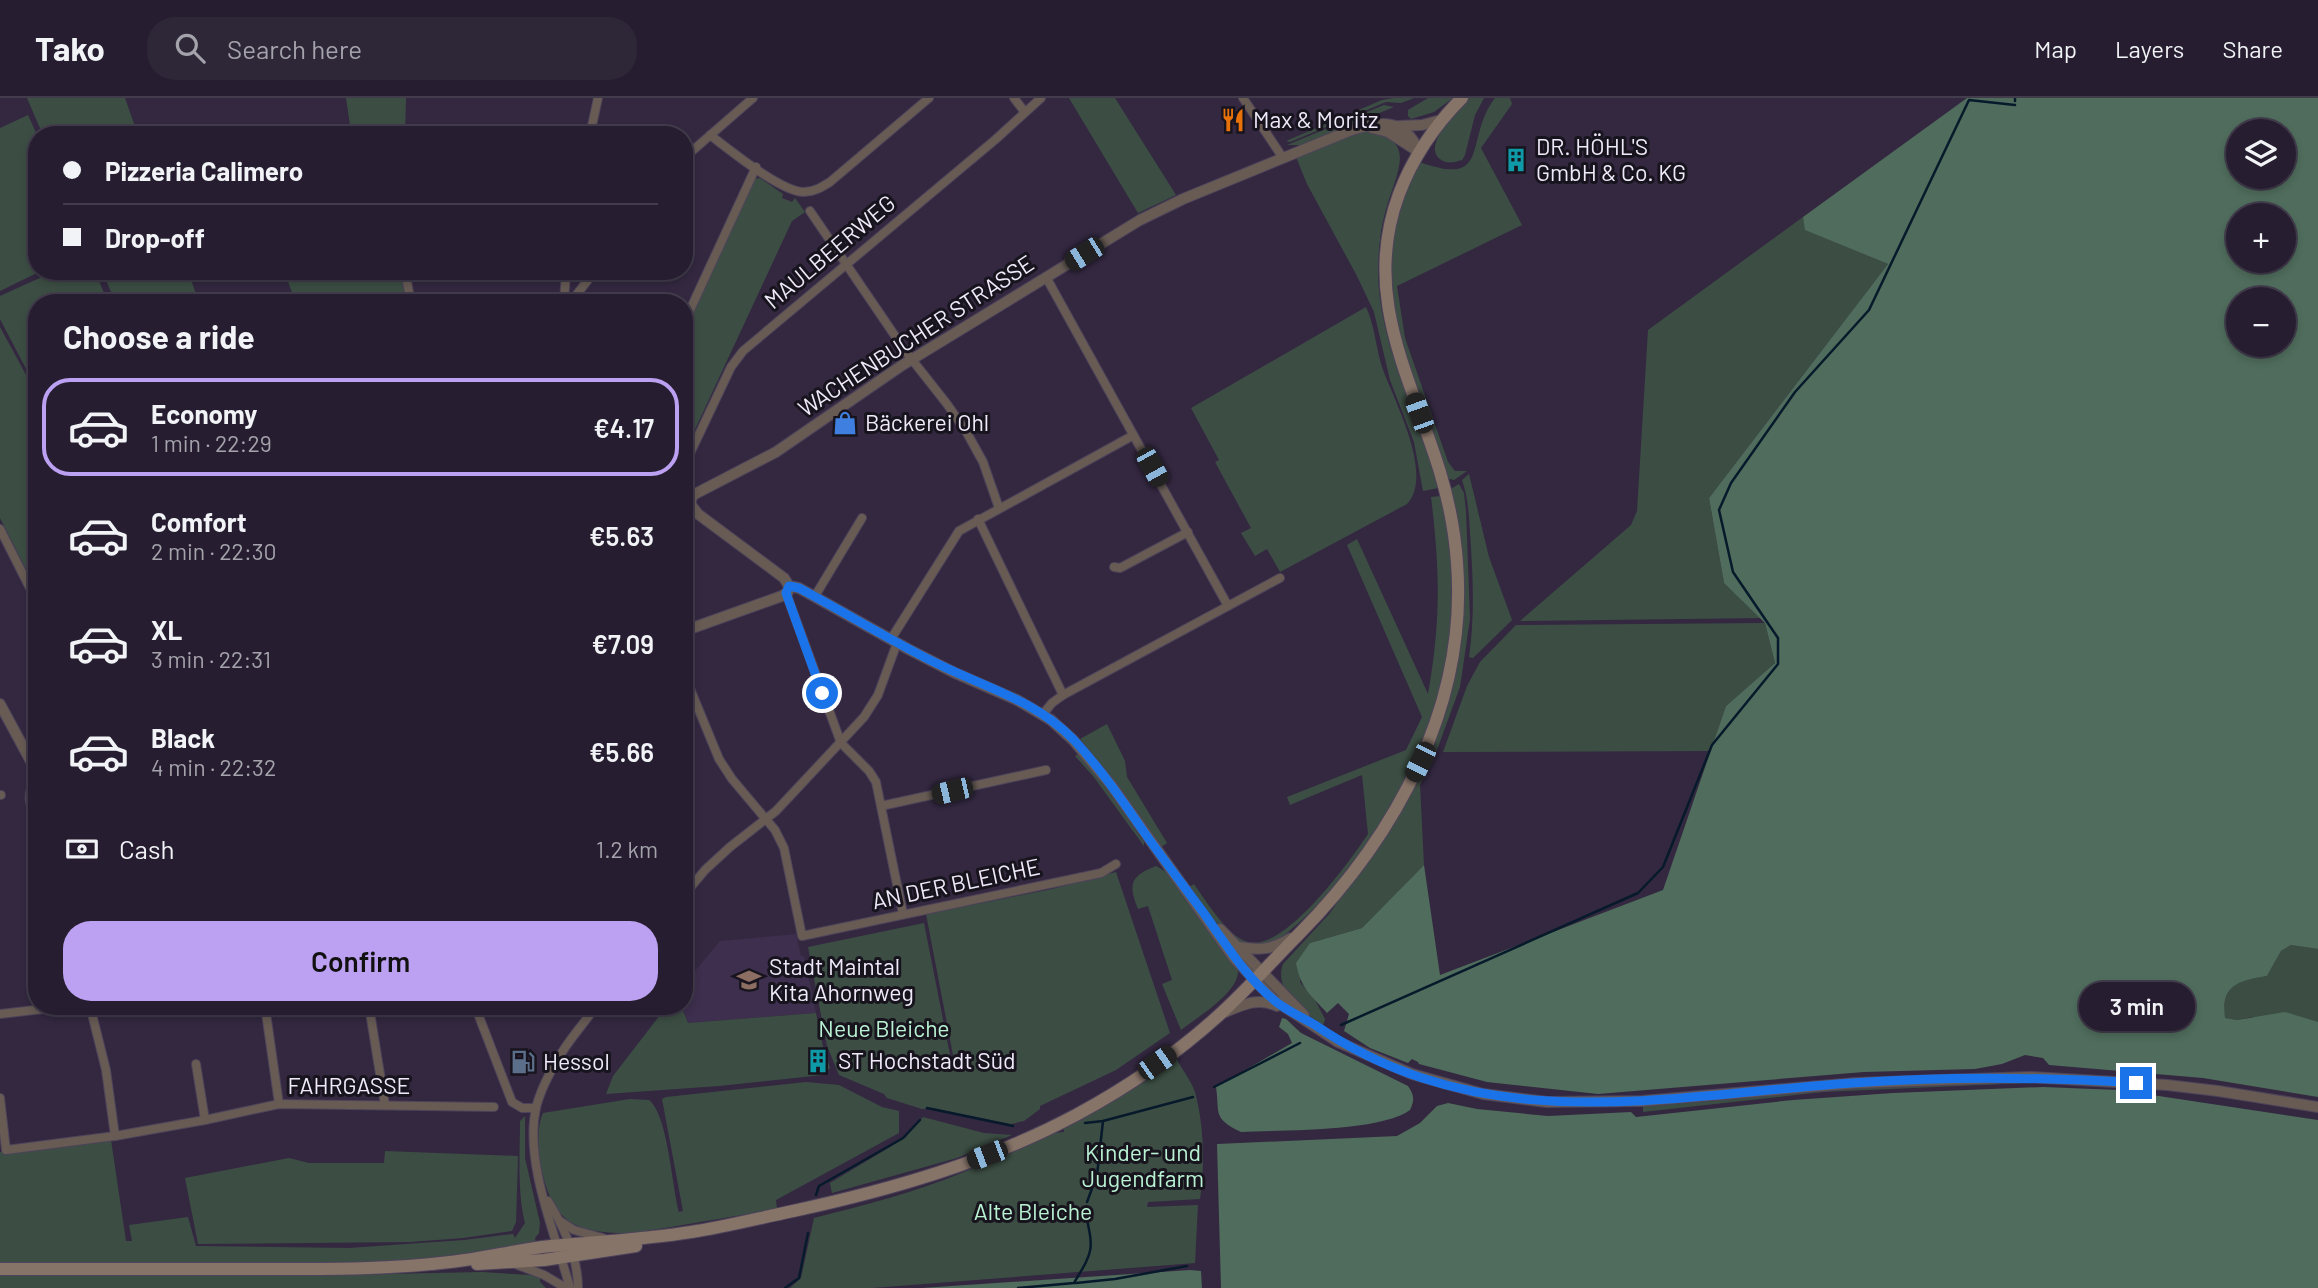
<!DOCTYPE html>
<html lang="en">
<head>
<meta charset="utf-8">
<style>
  :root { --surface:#261e30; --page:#2e2738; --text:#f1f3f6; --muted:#a4a2ab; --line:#423c4c; --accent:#bca0f2 }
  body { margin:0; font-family:Barlow,sans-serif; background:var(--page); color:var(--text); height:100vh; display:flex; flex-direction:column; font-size:26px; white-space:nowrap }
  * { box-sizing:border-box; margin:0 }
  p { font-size:23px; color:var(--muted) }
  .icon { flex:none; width:38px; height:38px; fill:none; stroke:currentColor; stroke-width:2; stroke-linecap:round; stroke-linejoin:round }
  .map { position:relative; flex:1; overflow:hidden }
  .drawer { position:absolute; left:28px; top:196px; width:665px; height:721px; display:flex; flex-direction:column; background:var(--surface); border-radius:28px; box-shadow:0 4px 10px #0003,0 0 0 2px var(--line) }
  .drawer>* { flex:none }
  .hud { position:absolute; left:28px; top:28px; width:665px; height:154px; border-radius:28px; box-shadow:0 4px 10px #0003,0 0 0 2px var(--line); display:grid; align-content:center; height:154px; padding:0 35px; background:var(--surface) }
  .controls { position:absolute; left:2226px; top:21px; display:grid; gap:14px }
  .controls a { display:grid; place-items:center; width:70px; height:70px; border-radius:50%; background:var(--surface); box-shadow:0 4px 10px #0003,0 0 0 2px var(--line); font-size:35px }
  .end { position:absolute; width:32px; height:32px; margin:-16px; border:9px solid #1a73e8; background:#fff; box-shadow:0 0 0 4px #fff }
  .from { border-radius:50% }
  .bubble { position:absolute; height:49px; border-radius:24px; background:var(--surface); box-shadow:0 4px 10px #0003,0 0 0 2px var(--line); font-size:23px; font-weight:600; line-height:49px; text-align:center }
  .car { position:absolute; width:21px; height:42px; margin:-21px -10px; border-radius:9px; box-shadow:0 0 5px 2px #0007; background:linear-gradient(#222 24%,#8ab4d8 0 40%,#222 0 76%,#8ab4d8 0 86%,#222 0) }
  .hud b { display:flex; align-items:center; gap:24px; height:66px; font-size:26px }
  .hud b+b { border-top:2px solid var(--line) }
  .hud i { width:18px; height:18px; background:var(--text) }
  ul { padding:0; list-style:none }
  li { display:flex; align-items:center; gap:21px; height:98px; margin:0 14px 10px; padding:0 21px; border:4px solid transparent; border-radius:28px }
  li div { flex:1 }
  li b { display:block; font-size:26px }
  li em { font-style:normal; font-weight:600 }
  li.active { border-color:var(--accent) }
  li>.icon { width:63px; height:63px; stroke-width:1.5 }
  h2 { padding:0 35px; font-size:32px; line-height:84px }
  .pay { display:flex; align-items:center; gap:18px; height:77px; padding:0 35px; font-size:26px }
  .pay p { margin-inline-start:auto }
  .button { display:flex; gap:14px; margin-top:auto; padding:14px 35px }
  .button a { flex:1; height:80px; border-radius:28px; background:var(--accent); color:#111; font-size:28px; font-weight:600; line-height:80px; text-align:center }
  header { display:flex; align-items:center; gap:42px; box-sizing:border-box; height:98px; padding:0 35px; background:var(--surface); border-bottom:2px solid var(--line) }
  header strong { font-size:33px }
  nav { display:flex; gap:38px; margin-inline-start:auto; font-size:24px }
  .search { width:490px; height:63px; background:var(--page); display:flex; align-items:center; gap:18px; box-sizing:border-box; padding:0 24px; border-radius:28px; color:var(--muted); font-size:26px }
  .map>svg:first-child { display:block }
</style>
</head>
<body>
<header>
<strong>Tako</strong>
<div class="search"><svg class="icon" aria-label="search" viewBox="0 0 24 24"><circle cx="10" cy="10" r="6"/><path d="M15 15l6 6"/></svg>Search here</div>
<nav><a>Map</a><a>Layers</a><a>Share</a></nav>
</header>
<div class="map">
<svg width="2318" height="1190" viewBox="0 0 2318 1190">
  <rect width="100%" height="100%" fill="#332840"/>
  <path fill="#3d2f4d" d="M796 836 801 858H804L816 915 688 925 681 908H684V886L720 843Z"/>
  <g fill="#3c4e44">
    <path d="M27 0H125L138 37H43Z"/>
    <path d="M346 0H406L405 37H311L328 35 350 27Z"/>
    <path d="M1069 0H1115L1176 97 1138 115Z"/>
    <path d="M1393 0H1414L1401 5 1386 4 1290 44 1286 43 1382 2Z"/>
    <path d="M1428 0H1453L1434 14 1411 21 1408 18V12Z"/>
    <path d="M1469 0H1484L1475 17 1465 57 1462 62C1455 64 1447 67 1440 61 1422 46 1459 11 1469 0Z"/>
    <path d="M1495 0H1510L1512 6 1481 50 1522 127 1397 188 1405 240 1448 364 1455 373H1467L1454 382 1446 380C1421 310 1375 203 1394 129 1399 106 1410 85 1419 64 1493 90 1463 42 1495 0Z"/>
    <path d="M1384 7 1394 9 1301 47H1287Z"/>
    <path d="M28 17 37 37V173H41L0 193V30Z"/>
    <path d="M1360 33C1423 38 1395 76 1385 115 1380 133 1379 150 1378 168 1377 248 1420 315 1438 390L1423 393 1414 344 1390 282 1374 214 1357 178 1307 86 1296 59Z"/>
    <path d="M760 80 783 96 782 100 792 104 795 100 805 114 792 123 684 355V233L753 81Z"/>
    <path d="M1803 119 1806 132 1888 166 1709 400 1724 485 1762 520 1520 523 1631 427 1637 413 1648 232Z"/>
    <path d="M55 173H95L108 205H37V287L34 286 0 221V198Z"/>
    <path d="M102 173H188L199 205H116Z"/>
    <path d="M284 173H394L395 177 402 178 406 200 399 205H296Z"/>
    <path d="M1366 209C1375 228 1376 252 1383 272 1395 304 1434 377 1407 406L1280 474 1267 451 1255 458 1241 435 1251 430 1215 364 1219 362 1191 310Z"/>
    <path d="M0 229 37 297V493L0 420Z"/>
    <path d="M1469 376 1489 459 1512 522 1473 560 1469 559C1475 518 1473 477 1470 435 1469 417 1468 399 1462 382Z"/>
    <path d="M1459 386 1464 395 1466 413 1470 521 1460 589 1434 660 1420 687 1424 767 1362 830 1310 845 1300 884 1315 902 1325 921 1323 927C1304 915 1273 892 1283 866L1330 815 1401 712 1457 555 1449 392Z"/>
    <path d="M1441 398C1447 428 1452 458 1453 488 1454 619 1380 764 1277 843 1237 863 1209 816 1189 789L1194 786C1206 803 1228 839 1248 844 1285 854 1350 763 1368 736L1362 677 1290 707 1287 699 1406 652 1422 619 1347 447 1357 441 1428 596C1441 523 1440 472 1431 399Z"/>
    <path d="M1765 525 1775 565 1726 608 1711 653 1443 654 1467 588 1480 564 1516 527Z"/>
    <path d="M1107 626 1125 663 1127 679 1167 745 1161 749 1115 684 1080 641Z"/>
    <path d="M1078 656 1107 691 1144 744V748L1093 678 1075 658Z"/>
    <path d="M1156 768 1168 775 1234 863C1234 865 1238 873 1238 874 1237 896 1196 920 1181 932L1162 886 1172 882 1148 808 1138 811C1128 786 1130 778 1156 768Z"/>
    <path d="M1116 774 1170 935 1116 972 1040 1008V1011L1024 1023 1011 1026 933 1010 922 1011 887 1000 884 996 839 977 827 948 808 849 924 825 951 962 953 957 926 816 1052 791Z"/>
    <path d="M2291 847 2318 851V924L2252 919 2237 922 2224 920C2222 887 2238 882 2267 878L2281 853Z"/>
    <path d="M667 908H681L688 925 816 915 823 949 830 970 822 977 719 988 606 996 613 978Z"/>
    <path d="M1176 960C1182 971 1191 983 1195 994 1204 1027 1205 1067 1200 1101L1148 1104 1147 1109 1198 1107 1195 1165 872 1190H790L801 1180 814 1120C865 1107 916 1094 964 1074 996 1060 1029 1036 1064 1034V1027Z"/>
    <path d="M2027 982V985L1823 994 1643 1014V1006L1856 988Z"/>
    <path d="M806 984 839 987 882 1009 899 1013V1035L776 1102 777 1111 635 1135C575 1136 551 1126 540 1063 538 1049 537 1027 543 1015L630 1001 649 1002C668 1017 672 1089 679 1114L683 1113 662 1001 666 999Z"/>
    <path d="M525 1018V1060L540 1125 539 1135 535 1140 536 1145 459 1158 347 1166 0 1165V1054L111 1042 126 1143H132L129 1127 188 1119 196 1148 349 1150 464 1142 513 1136 515 1140 525 1125C517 1093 520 1056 520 1023Z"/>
    <path d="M923 1019 984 1035 1012 1037 957 1060 832 1095 830 1085 905 1040Z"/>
    <path d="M385 1053 518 1058 516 1124 512 1133 463 1140 410 1144 198 1146 185 1080 289 1060 309 1065H384Z"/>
    <path d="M482 1174 530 1177 540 1180V1184L546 1190H0V1176L339 1177Z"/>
  </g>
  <g fill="#4f6c5c" fill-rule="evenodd">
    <path d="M1967 0H2318V851L2291 847 2281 853 2267 878C2240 882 2220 887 2225 920L2237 922 2285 914 2318 924V999L2203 980 2049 967 2043 960 2025 957 2002 966 1975 971 1864 974 1598 996 1487 984 1419 966 1418 964 1412 961 1408 965 1370 950 1344 933 1349 916 1338 905 1327 915C1310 896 1301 891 1296 865L1310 845 1362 830 1424 767 1440 877 1663 792 1726 608 1775 565 1765 525 1724 485 1709 400 1888 166 1805 132 1803 119ZM2238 33H2284V79H2238ZM2284 117V163H2238V117ZM2238 201H2284V247H2238Z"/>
    <path d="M1282 920 1286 921 1301 935 1408 988C1414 997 1415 1001 1410 1012 1380 1034 1281 1032 1241 1034 1212 1020 1220 1016 1216 989L1292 945 1288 936 1279 929Z"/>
    <path d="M2043 989 2119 992 2318 1022V1190H1221L1217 1046 1397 1038 1420 1025 1437 1008 1448 1005 1477 1011 1548 1018 1631 1014 1636 1019 1793 1002 1893 995Z"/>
    <path d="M1190 1172 1201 1173 1202 1190H922Z"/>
  </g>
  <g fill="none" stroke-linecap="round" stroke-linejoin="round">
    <g stroke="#071a2b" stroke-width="2.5">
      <path d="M2015 3V0"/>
      <path d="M1341 927 1638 795 1663 769 1712 647 1778 566V540L1733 474 1719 412 1731 385 1795 294 1869 212 1969 2 2015 7"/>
      <path d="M1214 989 1300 945"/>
      <path d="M927 1010 1013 1028"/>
      <path d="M1085 1025 1103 1023 1193 999"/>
      <path d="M816 1097 819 1088 903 1040 920 1022"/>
      <path d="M1087 1104 1097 1077 1103 1023"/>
      <path d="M1076 1185 1115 1181 1187 1168"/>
      <path d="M785 1190 799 1180 808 1135"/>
      <path d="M1018 1190 1074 1185C1093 1153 1094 1153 1086 1117"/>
    </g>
    <g stroke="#4d435a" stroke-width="10">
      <g id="minor">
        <path d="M1014 0 1024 13"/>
        <path d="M1243 0 1283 60"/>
        <path d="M590 37 598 0"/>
        <path d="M710 37C730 52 781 94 804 94 814 94 822 89 830 84L929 0"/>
        <path d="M684 60 753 0"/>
        <path d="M810 113 906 254 947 306 967 335 983 364 999 410"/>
        <path d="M405 173 411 205"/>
        <path d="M1046 179 1228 508"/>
        <path d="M564 205 566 173"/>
        <path d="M570 205 595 173"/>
        <path d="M684 225 756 69"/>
        <path d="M684 368 731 269 743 253 996 41 1041 0"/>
        <path d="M978 421 1063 597"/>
        <path d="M0 431 37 504"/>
        <path d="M1114 469 1120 470 1188 434"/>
        <path d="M786 495 841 645 869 673 876 684 903 816"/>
        <path d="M815 498 862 420"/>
        <path d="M891 541 959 433 1132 338"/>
        <path d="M684 576 719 661 732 681 775 732 784 750 802 838 1101 775 1116 766"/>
        <path d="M1043 616 1052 605 1063 597 1280 480"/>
        <path d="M37 680C24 696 31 710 37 728"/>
        <path d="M0 697H1"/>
        <path d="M881 708 1046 672"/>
        <path d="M684 797 705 772 730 749 776 713 864 619 878 597 897 545"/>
        <path d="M90 908 106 972 115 1038"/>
        <path d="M265 908 279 1006"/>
        <path d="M369 908 385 1007"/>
        <path d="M475 908 512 1004 522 1010H536"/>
        <path d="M0 916 69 908"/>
        <path d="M196 966 205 1022"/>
        <path d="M0 1000 6 1052 115 1038 205 1022 279 1006 494 1009"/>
        <path d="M548 1103C564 1129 578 1159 578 1190"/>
        <path d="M560 1123 574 1132 603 1140"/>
        <path d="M515 1166 544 1177 566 1190"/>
        <path d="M570 1190C556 1138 524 1064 536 1010 540 993 549 976 558 961 569 941 584 926 596 908"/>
      </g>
    </g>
    <g stroke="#4d435a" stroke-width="12">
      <g id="tertiary">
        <path d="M1399 28 1422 27 1441 22"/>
        <path d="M1372 30 1388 34 1419 54"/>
        <path d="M1419 54C1405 19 1379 23 1349 33L1183 101 1140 122 901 268 776 354 695 396 691 400V407L698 416 784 480 789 488 799 490 908 551 955 575 1017 602 1051 622 1073 642 1111 687 1234 860 1273 901 1338 944 1412 976 1483 996 1547 1004 1642 1003 1856 985 2030 979 2167 987 2218 993 2318 1009"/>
        <path d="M684 533 782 498 788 494 789 488"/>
        <path d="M0 606 34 669"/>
        <path d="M1220 831 1304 917"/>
        <path d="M1239 849C1261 853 1272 851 1291 840"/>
        <path d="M1223 915C1242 907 1257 899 1277 908"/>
      </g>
    </g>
    <g stroke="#4d435a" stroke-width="14">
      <g id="secondary">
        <path d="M477 1166 544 1162 636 1148"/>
        <path d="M0 1171C85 1171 169 1171 254 1171 319 1171 385 1172 450 1164 481 1161 511 1153 542 1149 591 1144 641 1142 691 1134 725 1129 759 1120 793 1113 890 1092 988 1064 1076 1017 1126 990 1176 956 1218 918 1247 892 1272 863 1299 836 1396 738 1468 607 1457 465 1455 435 1449 404 1440 374 1411 279 1361 198 1399 96 1413 59 1434 28 1462 0"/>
      </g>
    </g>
    <use href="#minor" stroke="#675b54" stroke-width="8"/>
    <use href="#tertiary" stroke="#675b54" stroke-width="10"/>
    <use href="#secondary" stroke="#877469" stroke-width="12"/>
  </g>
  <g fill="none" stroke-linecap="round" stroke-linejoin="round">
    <path stroke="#1a73e8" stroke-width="9" d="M822 595 786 495 789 488 799 490C844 514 888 541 934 564 981 588 1036 602 1074 642 1100 670 1122 702 1144 734 1163 761 1183 787 1203 814 1225 845 1245 878 1275 903 1287 913 1302 919 1315 927 1484 1042 1662 998 1852 985 1946 978 2041 979 2136 985"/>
  </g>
  <defs>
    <g id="restaurant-bare" transform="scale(1.89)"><path d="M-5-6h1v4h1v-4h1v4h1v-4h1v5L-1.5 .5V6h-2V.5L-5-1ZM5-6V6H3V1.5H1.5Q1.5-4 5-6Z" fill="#e8710a" stroke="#18141e" stroke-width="2.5" paint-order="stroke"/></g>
    <g id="building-bare" transform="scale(1.89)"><path d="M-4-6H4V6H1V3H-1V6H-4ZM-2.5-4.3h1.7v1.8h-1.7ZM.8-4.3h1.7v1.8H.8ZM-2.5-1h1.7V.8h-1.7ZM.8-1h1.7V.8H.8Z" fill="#0f9aa8" stroke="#18141e" stroke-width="2.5" paint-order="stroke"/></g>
    <g id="shop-bare" transform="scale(1.89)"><path d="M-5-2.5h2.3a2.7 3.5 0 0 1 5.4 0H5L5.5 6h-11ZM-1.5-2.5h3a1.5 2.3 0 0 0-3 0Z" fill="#3f7fe0" stroke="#18141e" stroke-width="2.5" paint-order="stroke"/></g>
    <g id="school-bare" transform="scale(1.89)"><path d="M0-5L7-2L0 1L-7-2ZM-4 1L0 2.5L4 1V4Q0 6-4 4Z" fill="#8d6e63" stroke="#18141e" stroke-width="2.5" paint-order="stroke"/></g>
    <g id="fuel-bare" transform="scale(1.89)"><path d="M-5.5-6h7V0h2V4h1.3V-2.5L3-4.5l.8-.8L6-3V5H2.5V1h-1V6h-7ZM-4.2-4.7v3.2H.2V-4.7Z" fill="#5c6f8a" stroke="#18141e" stroke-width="2.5" paint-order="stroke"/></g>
  </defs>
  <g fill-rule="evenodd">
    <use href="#restaurant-bare" x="1233" y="22"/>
    <use href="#building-bare" x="1516" y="62"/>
    <use href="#shop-bare" x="845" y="325"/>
    <use href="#school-bare" x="749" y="882"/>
    <use href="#building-bare" x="818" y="963"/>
    <use href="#fuel-bare" x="523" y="964"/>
  </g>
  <g text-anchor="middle" stroke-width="6" stroke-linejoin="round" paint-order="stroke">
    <g font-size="23" fill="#f0e9f9" stroke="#18141e" text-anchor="start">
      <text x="1253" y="30">Max &amp; Moritz</text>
      <text x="1536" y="57">DR. HÖHL'S<tspan x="1536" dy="26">GmbH &amp; Co. KG</tspan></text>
      <text x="865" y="333">Bäckerei Ohl</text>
      <text x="769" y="877">Stadt Maintal<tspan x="769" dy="26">Kita Ahornweg</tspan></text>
      <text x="838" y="971">ST Hochstadt Süd</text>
      <text x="543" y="972">Hessol</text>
    </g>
    <g font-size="23" fill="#f0e9f9" stroke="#18141e">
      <text transform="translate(830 154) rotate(-40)" y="8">MAULBEERWEG</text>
      <text transform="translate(916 238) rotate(-33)" y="8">WACHENBUCHER STRASSE</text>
      <text transform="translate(956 786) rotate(-12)" y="8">AN DER BLEICHE</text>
      <text x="349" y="996">FAHRGASSE</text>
    </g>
    <g font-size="23" fill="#b9f2d3" stroke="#18141e">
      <text x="884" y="939">Neue Bleiche</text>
      <text x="1143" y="1063">Kinder- und<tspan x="1143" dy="26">Jugendfarm</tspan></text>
      <text x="1033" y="1122">Alte Bleiche</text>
    </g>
  </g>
</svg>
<div class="controls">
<a><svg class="icon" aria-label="layers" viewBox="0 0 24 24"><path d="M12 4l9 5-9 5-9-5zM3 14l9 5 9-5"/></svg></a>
<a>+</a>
<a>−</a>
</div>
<i class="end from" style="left:822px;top:595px"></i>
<i class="end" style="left:2136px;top:985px"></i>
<div class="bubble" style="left:2079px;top:884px;width:116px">3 min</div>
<i class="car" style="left:1084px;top:156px;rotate:238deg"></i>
<i class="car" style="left:1419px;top:315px;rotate:340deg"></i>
<i class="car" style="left:1152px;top:369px;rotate:151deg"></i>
<i class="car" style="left:1420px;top:664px;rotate:206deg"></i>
<i class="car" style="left:952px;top:693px;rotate:257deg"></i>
<i class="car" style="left:1157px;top:965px;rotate:55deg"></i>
<i class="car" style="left:987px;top:1057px;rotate:249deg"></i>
<div class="hud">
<b><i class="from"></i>Pizzeria Calimero</b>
<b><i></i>Drop-off</b>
</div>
<section class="drawer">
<h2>Choose a ride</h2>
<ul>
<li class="active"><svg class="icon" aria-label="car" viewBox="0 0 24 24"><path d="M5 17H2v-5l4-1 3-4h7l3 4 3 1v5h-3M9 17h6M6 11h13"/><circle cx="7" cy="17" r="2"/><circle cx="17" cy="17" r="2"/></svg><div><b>Economy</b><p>1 min · 22:29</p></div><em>€4.17</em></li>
<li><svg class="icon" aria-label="car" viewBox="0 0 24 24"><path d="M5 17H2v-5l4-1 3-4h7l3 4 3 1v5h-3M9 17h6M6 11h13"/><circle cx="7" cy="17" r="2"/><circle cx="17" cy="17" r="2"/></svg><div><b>Comfort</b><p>2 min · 22:30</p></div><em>€5.63</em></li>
<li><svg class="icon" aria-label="car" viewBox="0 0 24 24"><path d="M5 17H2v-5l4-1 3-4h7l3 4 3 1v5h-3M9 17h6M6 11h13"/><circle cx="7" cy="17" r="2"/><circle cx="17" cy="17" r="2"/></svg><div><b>XL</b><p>3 min · 22:31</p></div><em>€7.09</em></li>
<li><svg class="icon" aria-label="car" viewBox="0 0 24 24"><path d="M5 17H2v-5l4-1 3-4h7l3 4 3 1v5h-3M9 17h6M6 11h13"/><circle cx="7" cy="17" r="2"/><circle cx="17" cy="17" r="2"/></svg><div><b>Black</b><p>4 min · 22:32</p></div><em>€5.66</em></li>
</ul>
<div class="pay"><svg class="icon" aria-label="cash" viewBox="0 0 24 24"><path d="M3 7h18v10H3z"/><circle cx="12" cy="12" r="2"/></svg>Cash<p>1.2 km</p></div>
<div class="button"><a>Confirm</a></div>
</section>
</div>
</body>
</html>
